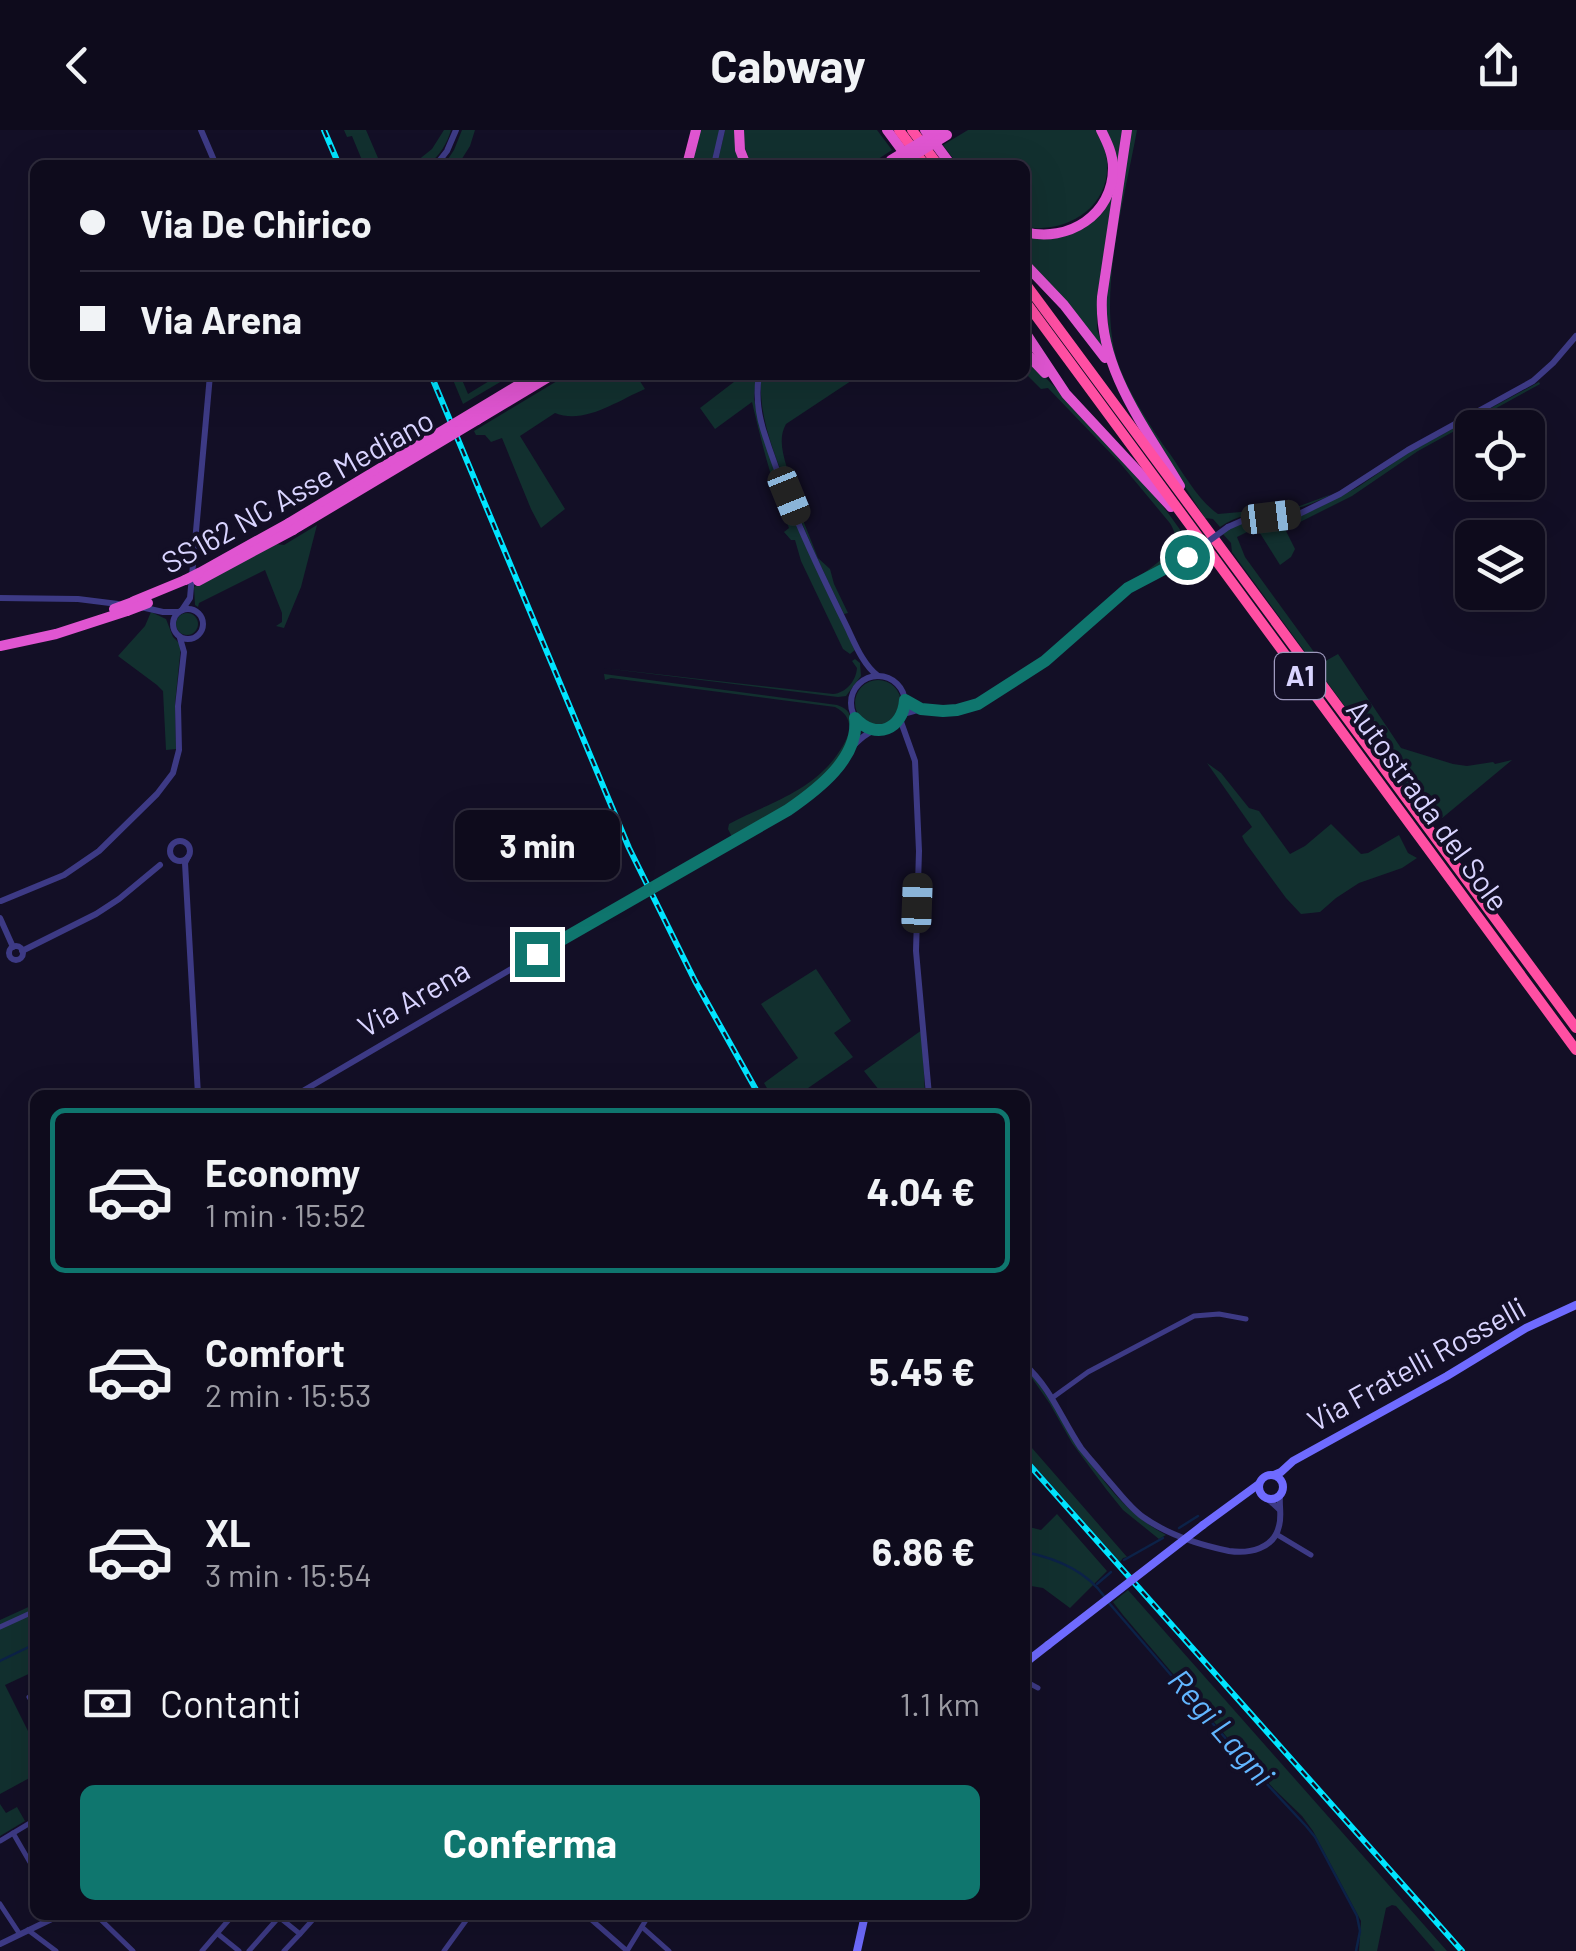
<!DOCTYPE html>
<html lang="it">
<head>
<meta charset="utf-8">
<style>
  :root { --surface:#0e0b1c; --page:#171425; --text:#f1f3f6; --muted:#9b9ba3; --line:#2e2b3b; --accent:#0f766e }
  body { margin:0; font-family:Barlow,sans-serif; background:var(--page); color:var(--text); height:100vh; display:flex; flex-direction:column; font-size:38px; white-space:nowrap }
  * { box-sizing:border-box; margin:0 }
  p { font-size:32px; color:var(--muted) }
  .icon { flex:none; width:55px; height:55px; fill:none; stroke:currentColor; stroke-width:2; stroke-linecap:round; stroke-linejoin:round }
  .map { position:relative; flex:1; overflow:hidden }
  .panel { position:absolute; left:30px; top:960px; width:1000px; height:830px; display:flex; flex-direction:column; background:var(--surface); border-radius:15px; box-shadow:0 10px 40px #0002,0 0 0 2px var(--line) }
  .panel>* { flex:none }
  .guide { position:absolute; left:30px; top:30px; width:1000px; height:220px; border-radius:15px; box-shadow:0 10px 40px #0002,0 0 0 2px var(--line); display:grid; align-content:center; height:220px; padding:0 50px; background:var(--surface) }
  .tools { position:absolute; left:1455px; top:280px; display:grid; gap:20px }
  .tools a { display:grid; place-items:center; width:90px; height:90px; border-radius:15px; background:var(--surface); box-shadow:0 10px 40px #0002,0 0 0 2px var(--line); font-size:50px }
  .end { position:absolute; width:45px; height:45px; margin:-22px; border:12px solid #0f766e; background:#fff; box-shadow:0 0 0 5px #fff }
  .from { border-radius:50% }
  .bubble { position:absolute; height:70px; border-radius:15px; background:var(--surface); box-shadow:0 10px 40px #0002,0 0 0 2px var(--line); font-size:32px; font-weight:700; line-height:70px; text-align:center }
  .car { position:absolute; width:30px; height:60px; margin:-30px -15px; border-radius:12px; box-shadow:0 0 8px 2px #0007; background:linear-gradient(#222 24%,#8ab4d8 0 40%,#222 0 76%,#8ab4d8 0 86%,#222 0) }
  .guide b { display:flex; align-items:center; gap:35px; height:95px; font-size:38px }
  .guide b+b { border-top:2px solid var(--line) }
  .guide i { width:25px; height:25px; background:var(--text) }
  ul { padding:18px 0 0; list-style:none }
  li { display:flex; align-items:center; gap:30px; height:165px; margin:0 20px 15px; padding:0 30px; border:5px solid transparent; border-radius:15px }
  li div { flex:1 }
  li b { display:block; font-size:38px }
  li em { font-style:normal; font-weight:700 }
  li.current { border-color:var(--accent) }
  li>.icon { width:90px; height:90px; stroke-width:1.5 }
  .pay { display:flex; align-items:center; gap:25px; height:110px; padding:0 50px; font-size:38px }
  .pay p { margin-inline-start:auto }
  .button { display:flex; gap:20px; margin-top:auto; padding:20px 50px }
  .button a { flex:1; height:115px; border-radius:15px; background:var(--accent); color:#fff; font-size:40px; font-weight:700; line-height:115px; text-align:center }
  header { display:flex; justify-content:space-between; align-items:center; height:130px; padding:0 50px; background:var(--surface); font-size:45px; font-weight:700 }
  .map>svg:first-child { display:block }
</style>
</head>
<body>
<header><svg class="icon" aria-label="back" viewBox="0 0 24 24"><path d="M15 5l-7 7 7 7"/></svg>Cabway<svg class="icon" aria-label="share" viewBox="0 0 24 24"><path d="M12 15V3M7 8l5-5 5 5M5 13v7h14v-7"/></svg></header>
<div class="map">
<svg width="1576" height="1821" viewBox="0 0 1576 1821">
  <rect width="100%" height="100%" fill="#130f26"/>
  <g fill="#12302f">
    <path d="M344 0H366L381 35H364L352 6 347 7Z"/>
    <path d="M444 0H451C447 14 440 25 428 35H412L432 19Z"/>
    <path d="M462 0H475L470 16 458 35H444L454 20Z"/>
    <path d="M699 0H720L712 35H691Z"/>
    <path d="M725 0H737L743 35H717Z"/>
    <path d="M744 0H877L892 20 869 35H751L744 15Z"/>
    <path d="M968 0H1098C1101 10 1106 21 1107 31 1111 78 1066 104 1025 97V35H958L943 15Z"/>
    <path d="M1103 0H1123L1097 169V199L1103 218 1025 131V106C1040 110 1068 107 1081 97 1091 90 1103 67 1111 57Z"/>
    <path d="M1129 0H1137C1125 67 1097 164 1117 230 1126 258 1152 300 1170 324 1184 344 1198 370 1218 384L1297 377 1332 364C1319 371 1307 376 1293 379 1264 384 1245 380 1220 397L1213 389 1205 388 1155 311 1112 229 1105 167Z"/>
    <path d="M1025 227C1085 288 1147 347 1193 419L1172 434 1111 470 1109 468C1124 454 1176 428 1175 407 1175 402 1172 396 1169 392L1120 333 1048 258 1041 259 1025 243Z"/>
    <path d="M451 245H460L468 264 499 245H512L463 274Z"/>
    <path d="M567 245H636L645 259C617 271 584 295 555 283L520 306 565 379 541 398 531 379 502 308 491 312 485 305H476L474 301Z"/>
    <path d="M743 245H756L754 269 761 299 855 520 850 524 843 519 801 431 795 410H791L784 402 789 398C773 357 762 315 752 272L715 299 700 278Z"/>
    <path d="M761 245H860L786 294C774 315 791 339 791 360L818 428 830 439 834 454 848 483 844 484C824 444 806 405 790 364 775 325 758 288 761 245Z"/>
    <path d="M1539 252 1540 254 1418 321 1352 366 1290 397 1286 401 1295 419 1291 427 1280 435 1258 400H1251L1237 407 1245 427 1322 533 1338 524 1401 618 1453 634 1467 636 1493 632 1495 634 1512 630 1435 694 1428 690 1232 422 1231 413 1222 403 1235 394 1314 380 1358 357 1408 323Z"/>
    <path d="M317 395 301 457 284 498 276 496 282 492V483L265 440 199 473 198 477 195 475 194 457 276 414 284 415Z"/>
    <path d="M151 482 166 489 173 507 181 515 175 574 176 619 166 620 163 561 157 555 118 526 145 496Z"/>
    <circle cx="187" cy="494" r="11"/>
    <path d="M855 529 860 533 861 546 846 566 838 567 603 538 833 564C846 563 856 551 857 538L852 531Z"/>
    <path d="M604 544 837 575C846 578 850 582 852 591 856 605 847 616 839 627 812 665 772 684 732 707L728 699 729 694C766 674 806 664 834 629 840 621 846 612 849 602 851 590 845 582 835 577L611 548 605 550Z"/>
    <circle cx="878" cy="573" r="23"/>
    <path d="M1207 633 1221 643 1249 678 1259 681 1290 724 1305 716 1331 694 1361 724 1368 723 1399 705 1408 723 1417 728 1402 738 1359 753 1336 768 1320 782 1301 784 1286 768 1245 712 1242 706 1252 697Z"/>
    <path d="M816 839 851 891 834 903 853 927 798 965H771L764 953 798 928 761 874Z"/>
    <path d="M922 900 925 965H883L864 941Z"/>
    <path d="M1025 1238C1040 1253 1050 1271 1062 1289 1090 1333 1118 1380 1166 1405L1159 1409 1123 1380 1106 1359 1072 1313 1050 1274Z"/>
    <path d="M1025 1310 1127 1427 1123 1428 1120 1432 1025 1325Z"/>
    <path d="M1057 1384 1107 1441 1070 1478 1043 1458 1025 1455V1396L1041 1400Z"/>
    <path d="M1128 1460 1447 1821H1435L1396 1776 1392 1775 1386 1778 1377 1821H1359L1361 1791 1313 1701 1302 1686 1274 1659 1226 1606 1123 1485 1113 1472Z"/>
    <path d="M35 1474V1541L5 1555 35 1615V1645L0 1664V1490Z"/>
    <path d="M0 1674 6 1683 17 1677 25 1691 0 1706Z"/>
  </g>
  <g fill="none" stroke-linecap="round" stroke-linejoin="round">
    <g stroke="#0c2248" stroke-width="2.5">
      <path d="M1179 1398 1198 1386"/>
      <path d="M1025 1422C1055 1428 1086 1441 1104 1466"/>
      <path d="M1124 1430 1163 1408"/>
      <path d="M1097 1454 1111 1442"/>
      <path d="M1109 1473 1239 1624 1306 1696 1315 1707 1357 1786 1360 1801 1356 1821"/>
      <path d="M0 1531 35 1514"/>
    </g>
    <g stroke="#3d3a85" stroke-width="5">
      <path d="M1052 1268 1088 1242 1194 1186 1219 1184 1246 1189"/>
      <path d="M1276 1404 1311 1425"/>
      <path d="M0 1497 35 1481"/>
      <path d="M1025 1551 1038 1558"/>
      <path d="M29 1567 35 1576"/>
      <path d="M13 1703 35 1741"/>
      <path d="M0 1711 35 1690"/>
      <path d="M0 1774 19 1803"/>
      <path d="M96 1785 133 1821"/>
      <path d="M151 1785 153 1788"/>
      <path d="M281 1785 279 1787 300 1804 284 1821"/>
      <path d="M586 1785 627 1821"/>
      <path d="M642 1797 669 1821"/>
      <path d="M28 1800 56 1821"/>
      <path d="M218 1804 239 1821"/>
      <path d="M300 1804 317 1785"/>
      <path d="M202 1821 233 1785"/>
      <path d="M249 1821 279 1787"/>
      <path d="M444 1821 470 1785"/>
      <path d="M627 1821 649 1785"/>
    </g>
    <g stroke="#3d3a85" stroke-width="6">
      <path d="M201 0 216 35"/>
      <path d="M436 35 447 21 456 0"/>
      <path d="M714 35 722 0"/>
      <path d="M759 245C756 263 758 282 763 299 783 364 815 432 845 493 854 511 862 534 878 546"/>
      <path d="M1228 397 1244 390 1299 384 1340 364 1408 320 1533 251 1553 233 1576 206"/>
      <path d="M0 468 78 469 118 474"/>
      <path d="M141 477 163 482H178"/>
      <circle cx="188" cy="494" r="15"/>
      <path d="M182 480 190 468 210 245"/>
      <circle cx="878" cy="573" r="27"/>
      <path d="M903 584 921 579 957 580 978 573 1045 531 1128 458 1187 427"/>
      <path d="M900 589 915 631 919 721 916 821 929 965"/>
      <path d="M742 706C770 690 801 676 824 652 842 634 850 612 874 600"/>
      <circle cx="180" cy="721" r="10"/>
      <path d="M188 727 185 733 198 965"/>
      <path d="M1 771 64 745 99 721 157 664 173 643 179 620 178 576 184 522 180 508"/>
      <path d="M0 788 13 817"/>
      <circle cx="16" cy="823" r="7"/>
      <path d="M22 821 96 784 119 769 160 735"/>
      <path d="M296 965 537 824"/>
      <path d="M1025 1235C1051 1258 1062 1290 1081 1318 1089 1328 1098 1338 1106 1348 1118 1361 1129 1377 1143 1387 1168 1405 1200 1415 1229 1421 1249 1424 1274 1419 1279 1396 1282 1386 1279 1376 1280 1366"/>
      <path d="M1268 1369 1279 1379"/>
      <path d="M0 1814 60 1785"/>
    </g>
    <g stroke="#6f6bff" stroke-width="8">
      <circle cx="1271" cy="1357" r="12"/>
      <path d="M1274 1345 1281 1342 1293 1331 1447 1246 1526 1198 1576 1175"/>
      <path d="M1203 1395 1259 1354"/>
      <path d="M1025 1533 1048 1515"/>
      <path d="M857 1821 865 1785"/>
    </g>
    <g stroke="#e055d1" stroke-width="10">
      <path d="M739 0 740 20 746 35"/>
      <path d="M887 0 913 35"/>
      <path d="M925 0 951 35"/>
      <path d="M1127 0 1102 167C1098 238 1145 297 1180 356"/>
      <path d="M687 35 696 0"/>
      <path d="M1025 102C1068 113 1113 85 1113 38 1113 24 1107 12 1101 0"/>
      <path d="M1025 134 1064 175 1105 228"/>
      <path d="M1025 202 1066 264 1171 377"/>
      <path d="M1025 222 1045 243"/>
      <path d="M477 290 552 245"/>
      <path d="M199 443 289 393"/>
      <path d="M198 451 293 400"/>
      <path d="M134 471 185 450"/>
      <path d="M0 516 56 504 127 481"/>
    </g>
    <g stroke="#ff4fa3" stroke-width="10">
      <path d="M899 0 925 35"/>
      <path d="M912 0 938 35"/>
      <path d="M1025 153 1576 898"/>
      <path d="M1025 171 1576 920"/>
    </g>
    <g stroke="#00e5ff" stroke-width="6">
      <g id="rail">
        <path d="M324 0 339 35"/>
        <path d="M431 245 629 718 695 851 759 965"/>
        <path d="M1025 1330 1462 1821"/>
      </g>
    </g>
    <use href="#rail" stroke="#130f26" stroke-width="2.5" stroke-dasharray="8" stroke-linecap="butt"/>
    <g stroke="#3d3a85" stroke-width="6">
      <path d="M1187 427 1228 397"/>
      <path d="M537 824 742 706"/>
    </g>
    <path stroke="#6f6bff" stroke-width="8" d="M1048 1515 1203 1395"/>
    <g stroke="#e055d1" stroke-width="10">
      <path d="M891 30 941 0"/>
      <path d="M898 35 947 5"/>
      <path d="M289 393 535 245"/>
      <path d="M293 400 477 290"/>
      <path d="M185 450 199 443"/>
      <path d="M114 479 133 472"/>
      <path d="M127 481 148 473"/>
    </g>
  </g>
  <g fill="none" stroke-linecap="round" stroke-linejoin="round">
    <path stroke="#0f766e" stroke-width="12" d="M537 824 788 680C817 660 860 628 855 588 876 611 903 599 905 570L921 579 943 581 957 580 978 574 1045 531 1128 458 1187 427"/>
  </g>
  <g text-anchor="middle" stroke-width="8" stroke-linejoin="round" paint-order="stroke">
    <rect fill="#130f26" stroke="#9e99be" stroke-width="2.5" x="1275" y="523" width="50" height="46" rx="8"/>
    <g font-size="28" font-weight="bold" fill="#d9d4ff">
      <text x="1300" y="556">A1</text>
    </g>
    <g font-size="30" fill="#d9d4ff" stroke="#130f26">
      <text transform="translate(298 362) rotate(-29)" y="10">SS162 NC Asse Mediano</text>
      <text transform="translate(1427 676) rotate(54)" y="10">Autostrada del Sole</text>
      <text transform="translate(414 869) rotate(-30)" y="10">Via Arena</text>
      <text transform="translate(1417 1235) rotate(-29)" y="10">Via Fratelli Rosselli</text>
    </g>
    <g font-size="32" font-style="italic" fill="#62b6ff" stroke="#130f26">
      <text transform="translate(1221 1598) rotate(49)" y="11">Regi Lagni</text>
    </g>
  </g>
</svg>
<div class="tools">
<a><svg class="icon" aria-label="locate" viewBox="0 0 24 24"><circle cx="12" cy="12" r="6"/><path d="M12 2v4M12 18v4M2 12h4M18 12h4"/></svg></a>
<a><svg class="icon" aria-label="layers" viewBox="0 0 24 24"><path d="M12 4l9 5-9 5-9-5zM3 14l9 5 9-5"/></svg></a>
</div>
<i class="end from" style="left:1187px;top:427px"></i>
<i class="end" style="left:537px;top:824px"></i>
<div class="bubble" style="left:455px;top:680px;width:165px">3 min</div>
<i class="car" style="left:789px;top:366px;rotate:158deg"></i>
<i class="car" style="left:1271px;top:387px;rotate:83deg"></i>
<i class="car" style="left:917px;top:773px;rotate:2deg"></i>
<div class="guide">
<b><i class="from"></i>Via De Chirico</b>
<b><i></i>Via Arena</b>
</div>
<section class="panel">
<ul>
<li class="current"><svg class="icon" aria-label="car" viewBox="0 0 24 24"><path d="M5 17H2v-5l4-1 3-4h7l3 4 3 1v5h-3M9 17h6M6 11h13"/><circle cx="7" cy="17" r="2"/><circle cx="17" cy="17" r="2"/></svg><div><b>Economy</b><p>1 min · 15:52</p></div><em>4.04 €</em></li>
<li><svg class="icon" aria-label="car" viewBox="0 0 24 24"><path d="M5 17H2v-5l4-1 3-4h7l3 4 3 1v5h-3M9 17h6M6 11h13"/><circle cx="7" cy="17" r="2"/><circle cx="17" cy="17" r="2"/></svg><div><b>Comfort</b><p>2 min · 15:53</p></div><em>5.45 €</em></li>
<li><svg class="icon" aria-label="car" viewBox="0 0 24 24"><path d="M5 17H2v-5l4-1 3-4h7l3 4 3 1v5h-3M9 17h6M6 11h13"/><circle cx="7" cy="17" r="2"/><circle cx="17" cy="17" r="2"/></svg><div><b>XL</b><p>3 min · 15:54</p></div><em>6.86 €</em></li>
</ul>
<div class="pay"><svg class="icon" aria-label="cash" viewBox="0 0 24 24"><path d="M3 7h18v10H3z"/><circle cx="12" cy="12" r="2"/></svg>Contanti<p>1.1 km</p></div>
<div class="button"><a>Conferma</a></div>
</section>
</div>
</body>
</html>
